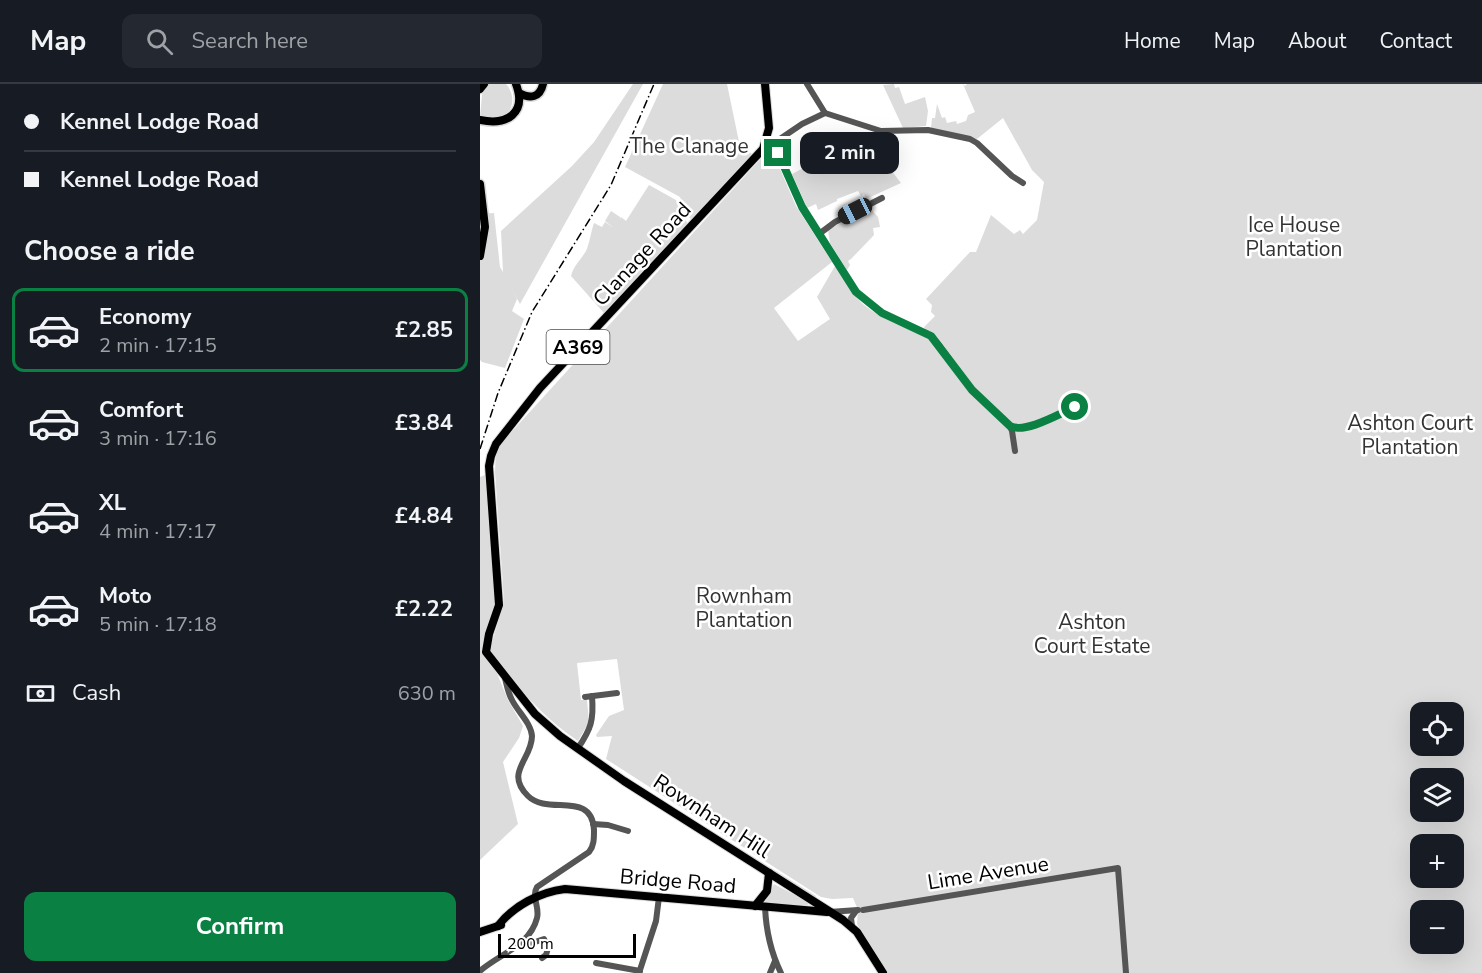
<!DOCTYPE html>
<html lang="en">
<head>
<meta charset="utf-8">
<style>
  :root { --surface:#171b24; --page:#242831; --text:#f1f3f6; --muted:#9ea1a6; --line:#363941; --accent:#0b8043 }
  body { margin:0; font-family:"Nunito Sans",sans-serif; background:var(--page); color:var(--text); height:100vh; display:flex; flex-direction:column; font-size:22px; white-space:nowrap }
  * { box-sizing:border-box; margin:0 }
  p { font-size:20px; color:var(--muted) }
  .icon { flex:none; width:33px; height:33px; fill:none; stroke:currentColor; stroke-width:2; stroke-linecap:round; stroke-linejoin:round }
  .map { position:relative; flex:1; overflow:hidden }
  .side { display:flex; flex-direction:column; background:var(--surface); width:480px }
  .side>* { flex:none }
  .hud { display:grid; align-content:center; height:132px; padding:0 24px; background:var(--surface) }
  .fabs { position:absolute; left:930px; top:618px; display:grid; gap:12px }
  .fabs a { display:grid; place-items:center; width:54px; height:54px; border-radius:12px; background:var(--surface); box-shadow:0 6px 24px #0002; font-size:30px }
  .scale { position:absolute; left:18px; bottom:15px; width:138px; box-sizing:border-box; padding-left:6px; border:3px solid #000; border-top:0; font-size:16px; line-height:21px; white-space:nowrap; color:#000; -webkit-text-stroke:4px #fff; paint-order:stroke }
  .end { position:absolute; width:27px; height:27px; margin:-14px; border:8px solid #0b8043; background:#fff; box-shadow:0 0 0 3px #fff }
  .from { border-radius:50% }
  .bubble { position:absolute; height:42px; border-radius:12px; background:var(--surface); box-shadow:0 6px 24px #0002; font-size:20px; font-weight:700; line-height:42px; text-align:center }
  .car { position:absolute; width:18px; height:36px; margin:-18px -9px; border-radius:8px; box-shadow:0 0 4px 2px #0007; background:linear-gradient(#222 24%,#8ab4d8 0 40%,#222 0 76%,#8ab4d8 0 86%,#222 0) }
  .hud b { display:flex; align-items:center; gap:21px; height:57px; font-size:22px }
  .hud b+b { border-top:2px solid var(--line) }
  .hud i { width:15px; height:15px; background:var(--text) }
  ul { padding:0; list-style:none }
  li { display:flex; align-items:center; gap:18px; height:84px; margin:0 12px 9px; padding:0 12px; border:3px solid transparent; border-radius:12px }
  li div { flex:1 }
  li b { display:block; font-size:22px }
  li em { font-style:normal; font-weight:700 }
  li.active { border-color:var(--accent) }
  li>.icon { width:54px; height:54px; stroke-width:1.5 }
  h2 { padding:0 24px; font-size:27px; line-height:72px }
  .pay { display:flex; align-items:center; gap:15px; height:66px; padding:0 24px; font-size:22px }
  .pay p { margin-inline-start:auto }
  .button { display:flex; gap:12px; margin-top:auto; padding:12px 24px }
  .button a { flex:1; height:69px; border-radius:12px; background:var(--accent); color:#fff; font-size:24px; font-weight:700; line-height:69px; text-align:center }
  header { display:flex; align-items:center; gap:36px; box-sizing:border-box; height:84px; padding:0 30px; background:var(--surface); border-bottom:2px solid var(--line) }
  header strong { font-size:28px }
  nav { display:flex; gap:33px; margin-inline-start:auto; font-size:21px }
  .search { width:420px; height:54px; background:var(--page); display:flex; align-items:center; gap:15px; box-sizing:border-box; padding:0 21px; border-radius:12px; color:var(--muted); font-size:22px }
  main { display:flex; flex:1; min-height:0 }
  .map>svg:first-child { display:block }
</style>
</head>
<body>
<header>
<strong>Map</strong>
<div class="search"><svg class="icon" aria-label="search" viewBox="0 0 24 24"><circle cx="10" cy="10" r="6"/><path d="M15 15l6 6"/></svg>Search here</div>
<nav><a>Home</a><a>Map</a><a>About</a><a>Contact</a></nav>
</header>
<main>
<section class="side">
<div class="hud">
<b><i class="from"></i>Kennel Lodge Road</b>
<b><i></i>Kennel Lodge Road</b>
</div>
<h2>Choose a ride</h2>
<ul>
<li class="active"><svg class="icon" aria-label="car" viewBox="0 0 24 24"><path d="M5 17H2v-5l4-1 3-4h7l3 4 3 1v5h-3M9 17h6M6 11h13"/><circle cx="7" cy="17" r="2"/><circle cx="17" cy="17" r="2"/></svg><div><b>Economy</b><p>2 min · 17:15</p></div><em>£2.85</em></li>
<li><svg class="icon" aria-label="car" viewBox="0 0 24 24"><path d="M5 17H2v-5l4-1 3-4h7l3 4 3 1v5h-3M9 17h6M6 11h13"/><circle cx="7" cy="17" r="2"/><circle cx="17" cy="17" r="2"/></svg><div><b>Comfort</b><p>3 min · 17:16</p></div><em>£3.84</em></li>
<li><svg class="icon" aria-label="car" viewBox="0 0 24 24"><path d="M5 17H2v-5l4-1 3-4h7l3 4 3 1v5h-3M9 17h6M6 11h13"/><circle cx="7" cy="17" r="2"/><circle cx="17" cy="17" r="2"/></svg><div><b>XL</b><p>4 min · 17:17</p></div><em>£4.84</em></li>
<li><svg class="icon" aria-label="car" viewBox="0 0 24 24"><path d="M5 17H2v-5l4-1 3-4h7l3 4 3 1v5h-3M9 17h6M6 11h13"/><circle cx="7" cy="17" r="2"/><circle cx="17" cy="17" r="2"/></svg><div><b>Moto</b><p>5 min · 17:18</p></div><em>£2.22</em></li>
</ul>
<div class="pay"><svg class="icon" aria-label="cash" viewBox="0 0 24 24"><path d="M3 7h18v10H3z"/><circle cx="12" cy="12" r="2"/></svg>Cash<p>630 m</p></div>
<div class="button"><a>Confirm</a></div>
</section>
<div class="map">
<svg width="1002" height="889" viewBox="0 0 1002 889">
  <rect width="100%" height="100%" fill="#fff"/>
  <g fill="#dcdcdc" fill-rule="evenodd">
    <path d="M8 0H26C37 12 34 33 15 34 11 35 5 33 0 33L2 11Z"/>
    <path d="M153 0H163L40 220 31 204 37 215 32 227 44 235 25 284 2 278 0 276V130L14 129 20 183 23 188 21 147 92 82 114 58Z"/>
    <path d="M183 0H247L259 58 273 71 212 136 206 130 200 113 145 83Z"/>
    <path d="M414 0 415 4 419 3 425 20 445 13 448 27 446 42 423 44 403 1Z"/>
    <path d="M483 0 485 2 487 0H1002V889H408L377 840 378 826 373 814 352 815 341 813 126 675 132 652 117 653 116 651 129 632 144 626 137 575 97 579 101 616H107L109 638 98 657C60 632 37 602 10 566L24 517 15 388 16 365 286 69 294 71 316 122 352 178 294 224 318 257 350 235 337 213 355 182C364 195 372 210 384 221 402 236 428 244 448 254L444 243 455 232 451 228 452 221 446 215 490 168H496L511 131 534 150 540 146 543 150 557 136 564 98 552 86 523 34 497 55 451 44 452 34H455L457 20 462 34 465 33 467 39 476 37 477 40 486 37 488 31 495 28ZM940 628H974V662H940ZM940 694H974V728H940ZM940 760H974V794H940ZM940 826H974V860H940Z"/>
    <path d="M397 63 407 81 421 99 386 115 384 110 381 112 378 107 357 115V117L338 126 336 120 327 124 312 90 337 77 344 88Z"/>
    <path d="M169 101 196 116 200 128 208 140 124 229 91 192C94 181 100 177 106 167 109 161 111 148 114 139L122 143 125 138 134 144 125 137 131 127 140 133V135L141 133 146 137Z"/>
    <path d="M389 123 398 133 400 143 393 144 394 151 371 175 368 177 370 181 367 186 350 159 348 146Z"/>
    <path d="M5 391 17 521 1 568 16 587 28 616 43 642 39 654 23 678 38 740 0 776V393Z"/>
    <path d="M104 664 160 702 336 812 334 815 179 717Z"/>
    <path d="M294 800 330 819 326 822 285 818Z"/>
  </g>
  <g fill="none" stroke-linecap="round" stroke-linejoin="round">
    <g stroke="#dbdbdb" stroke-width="10">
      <g id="major">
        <path d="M285 0 289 44 283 65 60 304 16 360 11 372 9 382 19 521 9 550 6 568 55 630 80 652 144 697 363 836 377 848 403 889"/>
        <path d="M275 822 287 807 289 789"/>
        <path d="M18 842C33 822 60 808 85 805L347 828"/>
        <path d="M0 848 21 841"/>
      </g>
    </g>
    <g stroke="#dbdbdb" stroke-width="11">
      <g id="highway">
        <path d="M0 5 4 0"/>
        <path d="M39 9C50 15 60 14 63 0"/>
        <path d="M0 36C27 42 47 29 36 0"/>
        <path d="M0 100 5 143 0 172"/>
      </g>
    </g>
    <g stroke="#555" stroke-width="6">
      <path d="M327 0 345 29 401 47 448 46 490 55 497 59 532 92 543 99"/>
      <path d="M286 58 291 61 298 69 325 128 376 208 402 229 451 252 459 261 492 306 530 342C545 350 579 330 595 323L602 322"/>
      <path d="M291 61 322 40 345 29"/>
      <path d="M339 150 355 138 402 114"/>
      <path d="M530 343 532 347 535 367"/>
      <path d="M105 613 137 609"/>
      <path d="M98 664C111 645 114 636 112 612"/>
      <path d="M113 740 128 741 148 747"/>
      <path d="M285 823C286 845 291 869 301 889"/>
      <path d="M383 826 638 784 646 889"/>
      <path d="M349 828 378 826"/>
      <path d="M372 842 371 834 376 827"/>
      <path d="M43 858 49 860 64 855 68 864 66 871 62 874"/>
      <path d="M116 879 160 887"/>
      <path d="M0 887C19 870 50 862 57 834 60 823 51 813 57 803L109 768C114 762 114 755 114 746 112 706 68 732 48 712 24 688 52 676 52 652 51 639 38 628 32 616 28 609 27 602 25 594"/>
      <path d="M159 889 176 837 179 813"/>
      <path d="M290 889 295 877"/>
    </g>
    <use href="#major" stroke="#000" stroke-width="8"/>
    <use href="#highway" stroke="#000" stroke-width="8"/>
    <path stroke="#000" stroke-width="1.5" stroke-dasharray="9 3 1.5 3" stroke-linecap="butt" d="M0 365 18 309 52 228 131 101 174 0"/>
  </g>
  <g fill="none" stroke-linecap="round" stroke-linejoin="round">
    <path stroke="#0b8043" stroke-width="8" d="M298 69 322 123 376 208 402 229 451 252 492 306 530 342C545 350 579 330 595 323"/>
  </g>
  <g text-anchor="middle" stroke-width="5" stroke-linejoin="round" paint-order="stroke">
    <rect fill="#fff" stroke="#4c4c4c" stroke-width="1.5" x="66.5" y="246" width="63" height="34" rx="4.5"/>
    <g font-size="20" font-weight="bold" fill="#000">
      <text x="98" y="270">A369</text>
    </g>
    <g font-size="21" fill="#333" stroke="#fff">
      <text x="209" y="69">The Clanage</text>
      <text x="814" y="148">Ice House<tspan x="814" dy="24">Plantation</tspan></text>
      <text x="930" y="346">Ashton Court<tspan x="930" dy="24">Plantation</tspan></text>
      <text x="264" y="519">Rownham<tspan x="264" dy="24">Plantation</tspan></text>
      <text x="612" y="545">Ashton<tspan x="612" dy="24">Court Estate</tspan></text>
    </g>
    <g font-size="21" fill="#000" stroke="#fff">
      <text transform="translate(162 170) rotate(-47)" y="7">Clanage Road</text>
      <text transform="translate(232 732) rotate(33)" y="7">Rownham Hill</text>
      <text transform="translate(508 789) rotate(-9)" y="7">Lime Avenue</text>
      <text transform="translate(198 797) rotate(5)" y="7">Bridge Road</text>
    </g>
  </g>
</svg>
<div class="fabs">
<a><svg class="icon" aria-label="locate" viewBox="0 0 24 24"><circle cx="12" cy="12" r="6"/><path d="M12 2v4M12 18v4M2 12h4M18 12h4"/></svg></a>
<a><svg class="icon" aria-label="layers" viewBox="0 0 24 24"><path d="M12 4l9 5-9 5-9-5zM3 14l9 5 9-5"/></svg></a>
<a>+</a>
<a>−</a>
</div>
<div class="scale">200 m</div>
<i class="end from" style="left:595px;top:323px"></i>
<i class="end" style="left:298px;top:69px"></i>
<div class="bubble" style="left:320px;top:48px;width:99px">2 min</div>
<i class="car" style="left:375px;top:127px;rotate:243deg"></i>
</div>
</main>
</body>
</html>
